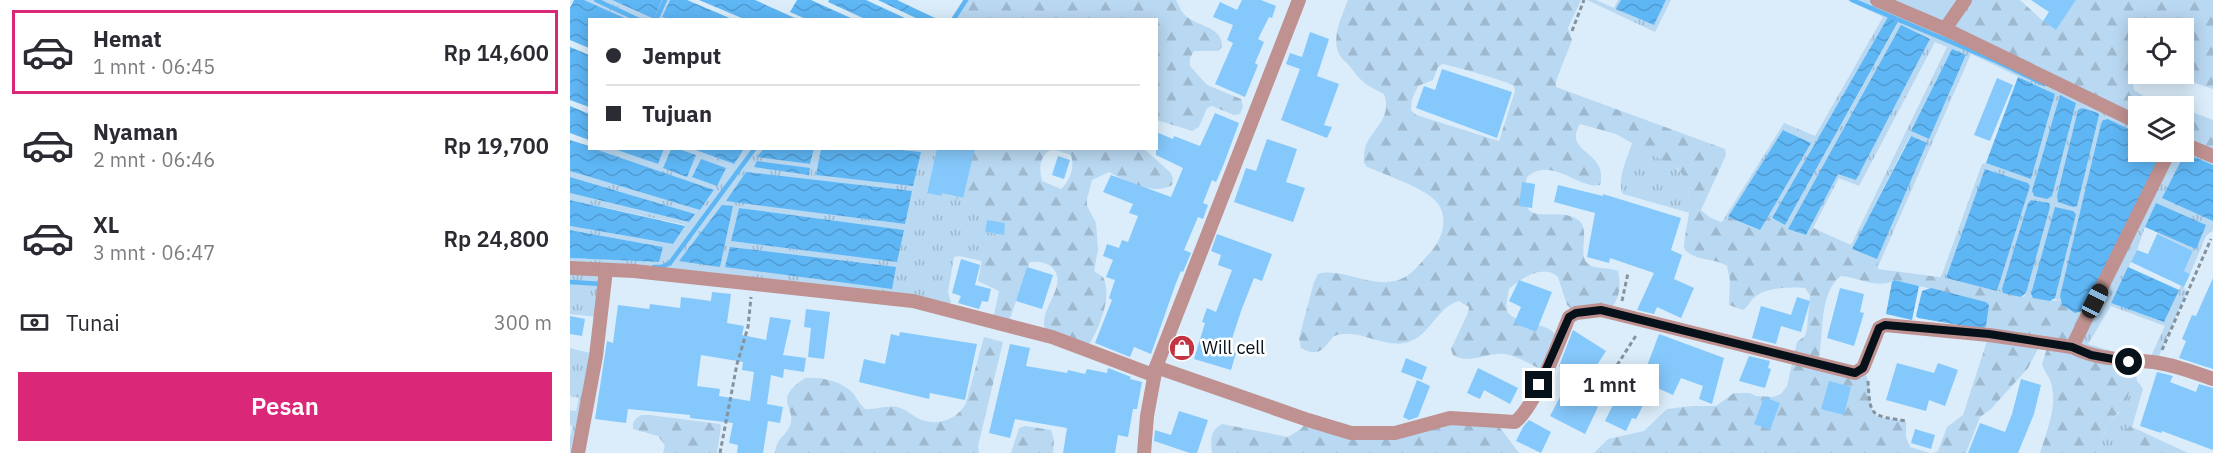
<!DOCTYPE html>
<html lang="id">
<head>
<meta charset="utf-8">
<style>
  :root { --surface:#fff; --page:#f7f7f7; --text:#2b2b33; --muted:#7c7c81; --line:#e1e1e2; --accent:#db2777 }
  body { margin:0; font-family:"IBM Plex Sans",sans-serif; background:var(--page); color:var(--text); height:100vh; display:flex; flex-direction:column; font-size:22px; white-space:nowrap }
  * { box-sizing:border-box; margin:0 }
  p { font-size:20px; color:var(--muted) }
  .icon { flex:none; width:33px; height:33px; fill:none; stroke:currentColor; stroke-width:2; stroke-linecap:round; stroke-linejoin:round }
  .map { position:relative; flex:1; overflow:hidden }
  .sheet { display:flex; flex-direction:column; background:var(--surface); width:570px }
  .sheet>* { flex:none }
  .hud { position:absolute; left:18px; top:18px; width:570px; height:132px; border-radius:0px; box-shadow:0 3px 15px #0003; display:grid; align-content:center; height:132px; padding:0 18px; background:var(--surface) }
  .tools { position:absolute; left:1558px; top:18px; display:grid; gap:12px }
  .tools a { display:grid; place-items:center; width:66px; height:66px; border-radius:0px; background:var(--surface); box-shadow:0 3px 15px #0003; font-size:30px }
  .end { position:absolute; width:27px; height:27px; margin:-14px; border:8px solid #071119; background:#fff; box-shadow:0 0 0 3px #fff }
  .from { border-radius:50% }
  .bubble { position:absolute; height:42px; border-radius:0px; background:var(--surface); box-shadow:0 3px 15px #0003; font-size:20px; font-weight:600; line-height:42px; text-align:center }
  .car { position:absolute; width:18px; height:36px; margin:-18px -9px; border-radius:8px; box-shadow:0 0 4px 2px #0007; background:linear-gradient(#222 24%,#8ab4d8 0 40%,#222 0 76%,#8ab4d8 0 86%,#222 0) }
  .hud b { display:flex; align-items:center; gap:21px; height:57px; font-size:22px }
  .hud b+b { border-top:2px solid var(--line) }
  .hud i { width:15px; height:15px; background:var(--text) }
  ul { padding:10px 0 0; list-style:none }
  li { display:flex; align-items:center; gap:18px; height:84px; margin:0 12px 9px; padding:0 6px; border:3px solid transparent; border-radius:0px }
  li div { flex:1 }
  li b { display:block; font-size:22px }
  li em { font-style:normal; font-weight:600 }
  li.active { border-color:var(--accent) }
  li>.icon { width:54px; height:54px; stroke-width:1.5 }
  .pay { display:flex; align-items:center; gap:15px; height:66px; padding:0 18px; font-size:22px }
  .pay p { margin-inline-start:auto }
  .button { display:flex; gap:12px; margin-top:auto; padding:12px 18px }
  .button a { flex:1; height:69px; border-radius:0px; background:var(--accent); color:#fff; font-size:24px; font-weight:600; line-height:69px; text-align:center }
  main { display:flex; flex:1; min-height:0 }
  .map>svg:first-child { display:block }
</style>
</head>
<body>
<main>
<section class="sheet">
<ul>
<li class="active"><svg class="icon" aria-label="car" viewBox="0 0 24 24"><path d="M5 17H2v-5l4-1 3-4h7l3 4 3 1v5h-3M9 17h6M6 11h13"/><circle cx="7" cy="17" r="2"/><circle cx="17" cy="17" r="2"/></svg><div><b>Hemat</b><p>1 mnt · 06:45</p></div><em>Rp 14,600</em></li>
<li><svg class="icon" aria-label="car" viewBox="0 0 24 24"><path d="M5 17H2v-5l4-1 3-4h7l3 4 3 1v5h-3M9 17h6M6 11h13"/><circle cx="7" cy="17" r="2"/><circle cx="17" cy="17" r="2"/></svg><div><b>Nyaman</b><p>2 mnt · 06:46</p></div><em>Rp 19,700</em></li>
<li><svg class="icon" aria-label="car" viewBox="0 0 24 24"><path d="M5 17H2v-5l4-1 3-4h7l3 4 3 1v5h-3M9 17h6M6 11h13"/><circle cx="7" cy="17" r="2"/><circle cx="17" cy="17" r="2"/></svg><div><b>XL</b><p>3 mnt · 06:47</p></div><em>Rp 24,800</em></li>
</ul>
<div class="pay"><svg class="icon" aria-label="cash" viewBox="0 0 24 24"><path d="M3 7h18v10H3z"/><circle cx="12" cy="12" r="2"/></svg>Tunai<p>300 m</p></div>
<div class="button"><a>Pesan</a></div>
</section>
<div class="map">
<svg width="1643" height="453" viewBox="0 0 1643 453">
  <defs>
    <pattern id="grass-tufts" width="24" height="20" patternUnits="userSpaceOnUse" patternTransform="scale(1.5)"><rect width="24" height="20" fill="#b9d8f1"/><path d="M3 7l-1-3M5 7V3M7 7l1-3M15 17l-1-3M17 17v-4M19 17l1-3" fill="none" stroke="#9eb8ce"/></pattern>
    <pattern id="forest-firs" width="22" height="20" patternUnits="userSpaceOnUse" patternTransform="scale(1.5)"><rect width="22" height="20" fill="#b9d8f1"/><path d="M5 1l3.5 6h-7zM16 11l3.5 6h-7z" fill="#9eb8ce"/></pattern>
    <pattern id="water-waves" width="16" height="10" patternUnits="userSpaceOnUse" patternTransform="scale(1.5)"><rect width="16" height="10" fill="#5eb6f5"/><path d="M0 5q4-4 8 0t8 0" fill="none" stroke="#509bd1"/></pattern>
  </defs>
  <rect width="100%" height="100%" fill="#dbedfb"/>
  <g fill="url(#grass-tufts)" fill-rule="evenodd">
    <path d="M14 0H42L83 19 92 0H100L92 17 99 19H57Z"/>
    <path d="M1017 0H1026L1044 8 1048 0H1051L1047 9 1084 25 1096 0H1101L1085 32Z"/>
    <path d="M1277 0H1307L1569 123V134L1538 119 1533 120 1490 300 1461 294V296L1454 297 1456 293 1461 200 1458 203 1433 293 1427 291 1460 186 1458 183 1416 169 1376 278 1371 277 1412 164 1416 163 1461 179 1485 94 1401 54 1307 269V259L1356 143 1340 136 1282 249 1281 245 1377 47 1365 42 1289 186 1269 178 1243 228H1240L1268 173 1286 180 1360 39 1332 26 1218 229 1215 225 1328 23 1318 17 1202 218 1197 216 1240 143 1214 130 1158 217 1152 222 1214 123 1245 136 1313 17ZM1382 49 1396 56 1359 139 1341 131ZM1490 95 1506 103 1482 196 1462 194Z"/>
    <path d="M1062 143C1078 152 1114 166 1118 185 1120 193 1120 204 1120 213L1053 194C1046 180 1058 157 1062 143Z"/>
    <path d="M1614 144 1643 156V165L1615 154 1592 198 1643 220V230L1636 236 1620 274 1614 271 1623 251 1587 234V232L1626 249 1575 227 1567 250 1541 303 1594 322 1611 285 1614 287 1616 293 1586 363 1564 362 1567 381 1573 389 1562 427 1559 428 1555 435 1580 453H1528L1538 423 1550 412 1559 392C1549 356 1536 356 1504 344L1516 319 1510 313 1513 311 1593 152H1614ZM1541 306 1595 326 1580 358H1564L1518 344Z"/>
    <path d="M25 149H44L88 164 94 149H101L93 168 126 155 109 149H123L163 164 174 149H193L187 157 240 164 244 149H251L247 175 351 152 323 149H367L357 192 371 196 383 149H388L377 194 409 208 435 223 417 221 415 232 434 235C427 248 426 250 413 254L412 261 389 256 384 257 378 292 381 302 378 305 38 265 8 453H0V438L3 426 0 425V410L6 411 9 398 0 396V348L20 353 28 317 0 314V258L88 262 93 247 0 230V226L103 244 115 225 0 200V193L118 222 125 214 0 177V171L130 210 144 191ZM341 191 335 224 156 200ZM169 208 333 230 327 261 161 241Z"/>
  </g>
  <g fill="url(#forest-firs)" fill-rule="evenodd">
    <path d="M396 0H606C609 6 611 12 617 17 630 27 653 27 652 47L648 51H624L620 58V66L637 85 671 99 673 107 670 114 664 115 642 106 637 108 629 127 622 131 587 120 586 20 383 19Z"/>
    <path d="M778 0H1011L998 28 1002 40 986 81V87L1155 149 1156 155 1131 210 1139 217 1151 222 1158 217 1189 230 1197 216 1215 225 1218 229 1236 235 1240 228H1243L1281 245 1282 249 1307 259 1308 269 1376 278 1451 297 1461 296 1480 301 1490 300C1495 311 1509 312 1516 319L1504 344 1541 359 1555 378 1559 392 1556 405 1538 423 1528 453H1470C1476 433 1487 408 1482 387 1481 379 1475 372 1472 365L1476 351 1482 344 1471 343 1458 368 1420 410 1410 417 1396 453H1363L1368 451 1377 427 1393 415 1419 335 1412 329 1419 305 1416 302 1324 280C1309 290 1288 277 1271 276 1248 292 1254 339 1248 364L1293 368C1302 382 1297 399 1304 414L1309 417 1336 421V437L1340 447 1360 453H1024L1038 439 1074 431 1097 409 1122 406H1146L1164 393H1180L1186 396 1203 397 1211 394 1217 386 1227 342 1235 336 1237 329 1240 295 1235 288C1221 287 1198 287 1186 296 1180 300 1179 306 1173 310L1159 305 1160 280 1157 266C1144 257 1123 262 1114 248 1115 220 1130 194 1108 169L1046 134 1010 124C992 154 1039 150 1030 185 1010 190 981 155 957 177 946 235 981 204 1007 219 1022 229 1007 252 1017 263 1024 270 1039 267 1048 271 1051 284 1050 297 1042 307L1006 313 997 305 988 277C974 263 950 279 939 289L936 305 938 313C953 327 975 321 986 335L975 371C963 366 948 356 935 354 917 352 900 365 883 355L881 349 898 313 899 307 889 301C869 306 860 333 843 340 816 353 791 326 764 336 752 349 750 358 731 348L729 338 744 282 748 274C769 267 799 287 825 281 839 278 848 266 857 256 874 240 882 212 860 196 847 186 814 174 797 167L794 163C794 156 794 149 797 143 806 126 822 116 814 94 797 85 793 84 781 68 778 63 772 60 769 54 761 37 772 16 778 0ZM872 64C880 65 940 82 944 86L945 91 929 141 846 115 841 110 842 99 848 86 863 80 868 67Z"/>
    <path d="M1395 0H1450L1473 21 1486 30 1506 0H1643V89L1598 74H1614V28H1569V69C1562 75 1562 82 1564 90L1586 104 1601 106H1569V123L1375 29Z"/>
    <path d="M1614 109 1643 120V156L1614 144Z"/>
    <path d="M401 149H482C469 156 469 168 472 181L491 189C500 181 505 167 501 155L482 149H574L601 173 603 179 602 185C584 196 556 181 539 172L522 180 517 199V206L526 223 528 250 524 271 533 277C543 296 529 328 519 345L475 329C468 308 500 286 482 267 476 262 467 261 460 262L439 321 424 315 429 291 408 281 413 254C428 250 433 239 435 223L408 208 377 194 392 198Z"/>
    <path d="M414 337 433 342 408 446 409 453H205C208 436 212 440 219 428 230 407 199 402 235 378 251 377 271 381 283 393 287 398 289 404 295 409 306 410 316 405 327 407 337 409 343 417 352 420 369 426 388 419 396 403Z"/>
    <path d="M71 415H79L150 424 151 427 147 453H93L95 445 88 436 63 429C62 422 65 419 71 415Z"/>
    <path d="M870 419 928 425 949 453H642C641 440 639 431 652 424L718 437 731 429 738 420 781 433Z"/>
    <path d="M455 426 481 430 484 440 483 453H441L449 428Z"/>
    <path d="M1562 427 1618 453H1580L1555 435 1556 429Z"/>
  </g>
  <path fill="#b9d8f1" d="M1307 0H1395L1375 29Z"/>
  <g fill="url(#water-waves)">
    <path d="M4 0H14L57 19 20 20 19 48 0 40V8Z"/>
    <path d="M42 0H92L84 19Z"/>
    <path d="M100 0H117L162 19H99L92 17Z"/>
    <path d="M129 0H185L227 19H174Z"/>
    <path d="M227 0H241L283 19H236L220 12Z"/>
    <path d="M259 0H296L337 19H295L258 2Z"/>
    <path d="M308 0H327L367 19H348Z"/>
    <path d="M1051 0H1096L1084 25 1046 9Z"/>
    <path d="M1318 17 1328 22 1215 225 1202 218Z"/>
    <path d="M1331 25 1360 39 1286 180 1268 174 1236 235 1218 229Z"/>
    <path d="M0 47 19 55V107L0 100Z"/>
    <path d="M1382 49 1396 55 1359 139 1341 131Z"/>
    <path d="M1448 77 1485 94 1461 179 1416 163Z"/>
    <path d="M1490 95 1506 103 1482 196 1477 199 1464 196 1462 191Z"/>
    <path d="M0 106 19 114V140L0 133Z"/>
    <path d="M1512 108 1528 113 1529 115 1507 206 1503 207 1488 202 1487 196 1508 110Z"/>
    <path d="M1538 119 1569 134V152H1593L1513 311 1505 313 1492 305 1490 296 1531 124 1533 120Z"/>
    <path d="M1213 130 1241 143 1190 230 1158 217Z"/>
    <path d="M1341 136 1357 143 1307 259 1282 249Z"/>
    <path d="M0 140 19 146 20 148 25 149 144 190 130 210 0 171Z"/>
    <path d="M44 149H94L88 164Z"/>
    <path d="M101 149H109L126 155 117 177 93 168Z"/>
    <path d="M123 149H174L164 164Z"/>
    <path d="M193 149V148L244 149 240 164 187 157Z"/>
    <path d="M323 149 351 152 343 186 246 175 251 149Z"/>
    <path d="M1615 153 1643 165V221L1592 198Z"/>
    <path d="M131 159 156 168 147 186 122 177Z"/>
    <path d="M187 161 240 168 239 175 184 167Z"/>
    <path d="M1415 169 1458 183 1460 186 1427 291 1376 278Z"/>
    <path d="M176 172 342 191 335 224 156 201Z"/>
    <path d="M0 177 125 214 119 222 0 193Z"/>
    <path d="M0 200 115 226 103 244 0 226Z"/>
    <path d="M1461 200 1479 203 1480 207 1456 293 1451 297 1433 293 1432 289 1458 203Z"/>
    <path d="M1586 203 1636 225 1626 249 1575 227Z"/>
    <path d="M152 205 163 206 150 267 109 261Z"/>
    <path d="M1485 207 1503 211 1506 214 1485 298 1480 301 1463 298 1461 294Z"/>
    <path d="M169 208 334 230 327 262 161 241Z"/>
    <path d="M0 230 93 247 89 262 0 258Z"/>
    <path d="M160 247 326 267 322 289 155 267Z"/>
    <path d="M1558 267 1609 290 1594 322 1541 303Z"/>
    <path d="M1324 280 1349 286 1342 320 1316 314 1322 282Z"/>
    <path d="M1361 288 1416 302 1419 305 1416 326 1412 329 1348 318 1346 316 1352 291Z"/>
  </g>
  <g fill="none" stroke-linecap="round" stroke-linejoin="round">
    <g stroke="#5eb6f5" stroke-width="4.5">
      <path d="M26 0 69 20"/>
      <path d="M1282 0 1428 62 1474 84"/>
      <path d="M86 20 95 0"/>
      <path d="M383 20 396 0"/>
      <path d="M84 267H92L100 263 185 148"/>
      <path d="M0 282 32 284"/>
    </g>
  </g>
  <g fill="#85c8fb" fill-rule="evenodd">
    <path d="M672 0H691L706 6 702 18 699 17 688 39 694 42 685 63 688 65 675 97 645 84 663 43 657 40 663 25 643 17 650 2 667 10Z"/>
    <path d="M1461 0H1506L1486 30 1473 21 1479 12Z"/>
    <path d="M740 32 759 39 747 76 769 84 754 125 762 127 757 138 711 120 730 69 716 64 720 53 732 57Z"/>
    <path d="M872 69 942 92 927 138 846 108 854 86 865 90Z"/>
    <path d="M1427 78 1443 85 1420 141 1404 135Z"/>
    <path d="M645 113 669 123 653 166 646 182 642 180 633 203 638 205 633 219 628 217 614 250 621 253 613 272 611 271 606 283 581 354 564 347 560 357 525 343 542 300 539 298 545 280 536 277 543 260 533 256 537 244 549 248 552 240 558 242 568 216 559 213 563 204 533 192 541 175 601 197 613 168 586 155V132L603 139 604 136 630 146Z"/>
    <path d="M697 139 727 149 716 182 735 188 723 222 664 202 676 168 686 171Z"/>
    <path d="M367 148H405L393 198 372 193V196L357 193Z"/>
    <path d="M488 156 500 160 494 179 482 175Z"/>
    <path d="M952 182 965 184 962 208 949 206Z"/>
    <path d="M988 185 1033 196V194L1111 218 1101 250 1112 255 1104 279 1124 288 1111 318 1087 307 1084 314 1067 310 1084 273 1040 258 1039 263 1017 257 1025 213 984 202Z"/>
    <path d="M417 220 435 223 434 235 415 232Z"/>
    <path d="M647 234 702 254 692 281 684 278 671 311 658 351 666 353 661 370 624 359 635 323 632 322 637 308 646 312 662 270 648 265 651 255 641 251Z"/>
    <path d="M1587 234 1623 251 1614 271 1620 274 1614 287 1561 262 1567 250 1578 254Z"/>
    <path d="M391 259 410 265 405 285 421 289 418 302 412 301 409 309 388 303 391 296 382 293Z"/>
    <path d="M457 267 483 275 472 309 446 301Z"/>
    <path d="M1643 278V369L1609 358 1616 341 1612 339 1622 315 1626 316Z"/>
    <path d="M949 280 982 292 966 332 944 323 951 307 939 301Z"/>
    <path d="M1270 288 1294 294 1290 312 1294 313 1284 346 1257 338Z"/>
    <path d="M142 292 161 294 157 323 174 326 172 335 196 340 200 317 221 320 213 355 236 358 234 372 214 369 213 378 201 375 197 404 213 407 210 423 198 421 193 453H167L168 445 159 443 163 423 120 418V415L58 409 56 423 25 419 37 341 43 343 48 305 79 309 80 304 110 308 111 297 141 301ZM131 355 173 362 172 370 184 372 180 401 149 396 150 389 127 386Z"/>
    <path d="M1227 297 1240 301 1231 332 1211 326 1206 344 1182 338 1191 306 1221 315Z"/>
    <path d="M236 309 260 312 254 359 238 357 241 328 234 327Z"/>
    <path d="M0 316 15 319 12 336 0 334Z"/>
    <path d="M1003 330 1036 351 1007 396 1028 407 1015 434 980 416 1002 374 989 366Z"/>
    <path d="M330 332 407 344 395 400 360 393 359 399 289 382 294 359 315 364 321 334 329 336Z"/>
    <path d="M1089 334 1154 358 1142 404 1129 399 1133 386 1111 378 1103 395 1083 386 1066 419 1062 418 1056 431 1035 421 1056 378 1066 384 1074 365 1077 366Z"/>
    <path d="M440 344 460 348 456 366 497 373 498 370 515 374 517 369 537 373 538 368 561 377 560 379 572 382 567 409H563L558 437 548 435 545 453H493L497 428 445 419 440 438 419 433Z"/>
    <path d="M1179 356 1200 361 1198 368 1201 369 1195 388 1169 381Z"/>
    <path d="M836 358 857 367 852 380 831 372Z"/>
    <path d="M1327 363 1364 373 1368 363 1388 370 1375 406 1359 400 1356 411 1316 400Z"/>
    <path d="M908 368 948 388 940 404 914 390 910 399 897 393Z"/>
    <path d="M1587 372 1603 376 1600 382 1626 392 1629 384 1643 388V450L1592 431 1591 433 1570 426Z"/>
    <path d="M1451 379 1471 385 1464 414 1448 453H1398L1410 423 1435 432 1442 414Z"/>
    <path d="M847 380 860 386 848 417 839 420 833 417Z"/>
    <path d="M1259 381 1281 387 1274 415 1251 409Z"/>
    <path d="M1194 397 1210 403 1200 430 1184 424Z"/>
    <path d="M609 411 638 420 627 453H620L584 441 585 430 601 435Z"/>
    <path d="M959 420 981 432 971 453 946 441 953 427Z"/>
    <path d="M1345 429 1365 435 1361 449 1341 443Z"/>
  </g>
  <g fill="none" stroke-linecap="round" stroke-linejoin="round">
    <g stroke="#85939f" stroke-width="3" stroke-dasharray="4.5 3" stroke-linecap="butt">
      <path d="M1002 31 1014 0"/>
      <path d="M1052 301 1058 273"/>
      <path d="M1592 350 1641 239"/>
      <path d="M1298 381C1300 418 1301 415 1336 421"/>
      <path d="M1035 384 1067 334"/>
      <path d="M150 453 167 364 178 327 181 297"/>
    </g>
    <g stroke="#bf9190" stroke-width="14">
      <path d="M1307 0 1375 29 1569 123"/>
      <path d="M1375 29 1395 0"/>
      <path d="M1614 144 1643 156"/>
      <path d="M0 268 64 271 343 301 482 337 583 375"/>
      <path d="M1502 347C1532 362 1558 358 1589 363 1608 366 1625 373 1643 379"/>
      <path d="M586 367 738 420 781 433H825L880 418 945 422C965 407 989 342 999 317L1006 313 1031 310 1285 373 1293 368 1309 328 1315 325 1419 335 1502 347 1599 152"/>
      <path d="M8 453 26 356 36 270"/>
      <path d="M574 453 577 416 586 367 729 0"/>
    </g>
  </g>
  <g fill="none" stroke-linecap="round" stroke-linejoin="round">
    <path stroke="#071119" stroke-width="8" d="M969 385 999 317 1006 313 1031 310 1285 373 1293 368 1309 328 1315 325 1419 334 1502 347 1521 355 1559 362"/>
  </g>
  <defs>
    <g id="shop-disc" transform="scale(1.35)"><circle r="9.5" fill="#c33341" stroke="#fff"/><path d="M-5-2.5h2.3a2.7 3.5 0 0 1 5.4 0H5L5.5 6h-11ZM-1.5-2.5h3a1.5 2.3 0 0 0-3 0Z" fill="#fff"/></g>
  </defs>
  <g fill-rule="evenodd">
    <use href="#shop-disc" x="612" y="348"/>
  </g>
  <g text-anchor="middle" stroke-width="5" stroke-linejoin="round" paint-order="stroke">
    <g font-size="18" fill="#071119" stroke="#fff" text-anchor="start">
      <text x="632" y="354">Will cell</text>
    </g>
  </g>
</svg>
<div class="tools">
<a><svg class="icon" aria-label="locate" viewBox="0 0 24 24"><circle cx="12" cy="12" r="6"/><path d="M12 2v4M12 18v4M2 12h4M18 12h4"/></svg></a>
<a><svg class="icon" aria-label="layers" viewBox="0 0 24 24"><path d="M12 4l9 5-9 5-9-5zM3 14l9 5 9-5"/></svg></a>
</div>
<i class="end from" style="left:1559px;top:362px"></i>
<i class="end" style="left:969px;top:385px"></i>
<div class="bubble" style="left:990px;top:364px;width:99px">1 mnt</div>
<i class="car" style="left:1525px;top:301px;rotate:27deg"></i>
<div class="hud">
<b><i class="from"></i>Jemput</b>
<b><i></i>Tujuan</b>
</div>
</div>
</main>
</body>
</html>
